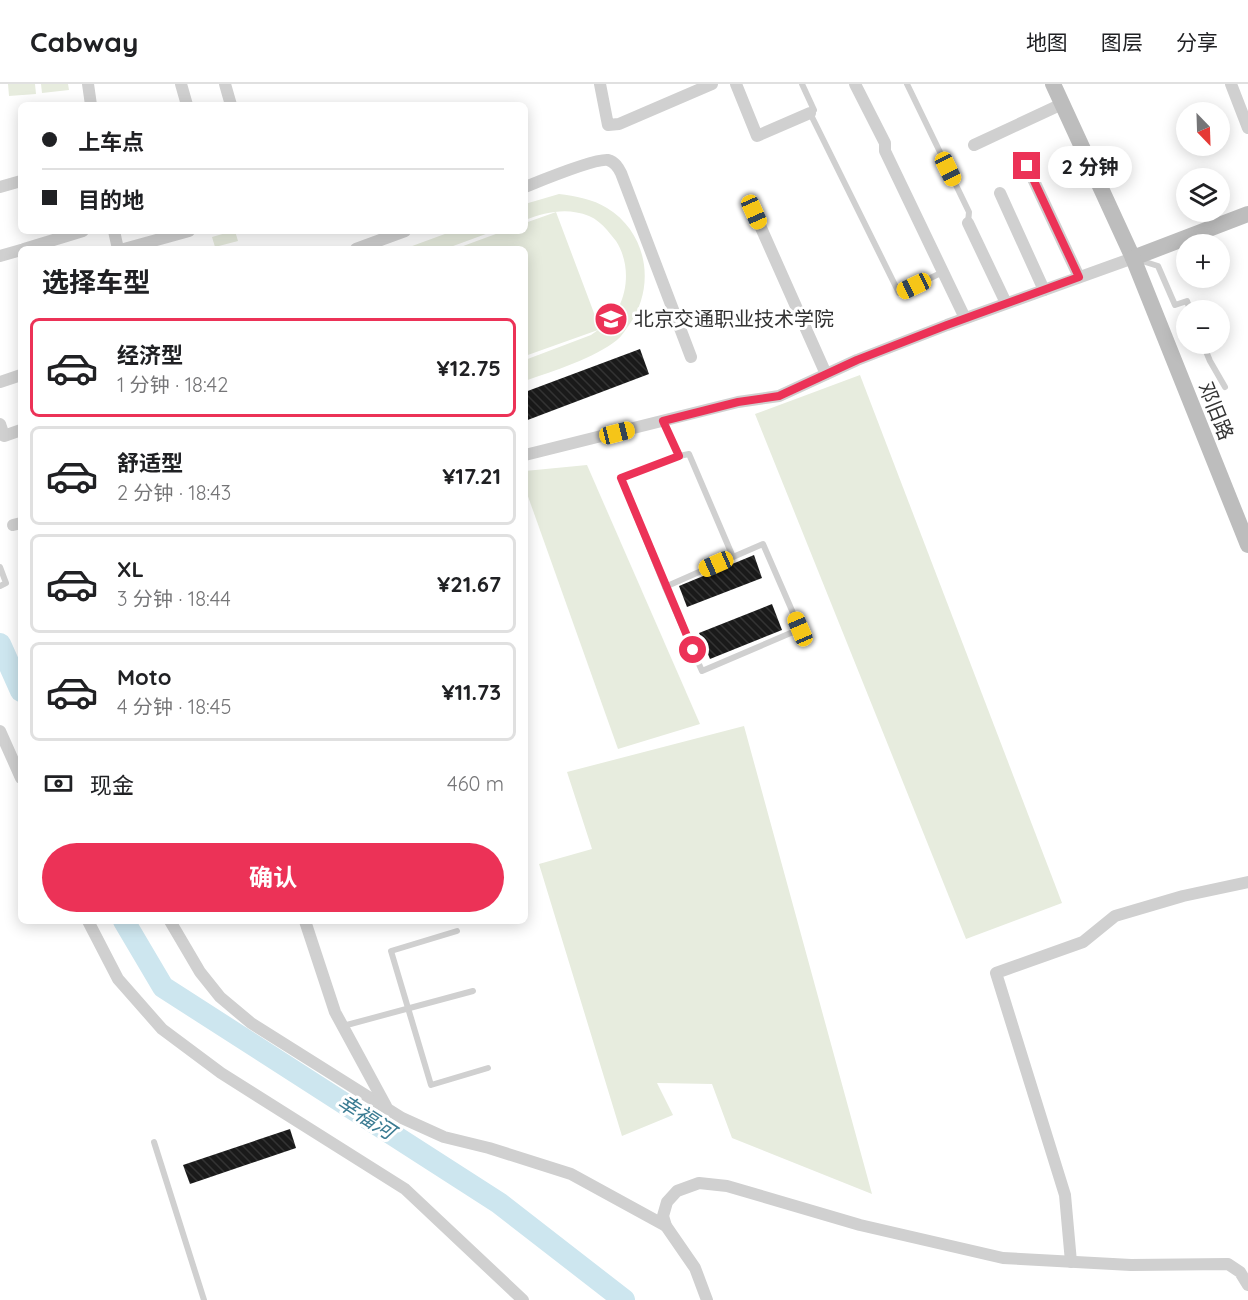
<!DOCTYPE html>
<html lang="zh">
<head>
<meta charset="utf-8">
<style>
  :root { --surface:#fff; --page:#f6f6f6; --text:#202124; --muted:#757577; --line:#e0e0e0; --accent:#ec3257 }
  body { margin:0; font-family:Quicksand,"Noto Sans SC",sans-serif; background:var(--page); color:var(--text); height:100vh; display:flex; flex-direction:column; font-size:22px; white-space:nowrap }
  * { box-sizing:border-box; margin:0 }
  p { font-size:20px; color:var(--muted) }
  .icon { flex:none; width:33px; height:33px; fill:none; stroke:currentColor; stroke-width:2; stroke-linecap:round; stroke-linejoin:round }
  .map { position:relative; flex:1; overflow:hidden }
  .details { position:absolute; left:18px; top:162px; width:510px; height:678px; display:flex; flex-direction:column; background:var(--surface); border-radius:9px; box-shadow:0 3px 15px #0003 }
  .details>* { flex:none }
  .top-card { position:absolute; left:18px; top:18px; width:510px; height:132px; border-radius:9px; box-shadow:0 3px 15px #0003; display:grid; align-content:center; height:132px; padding:0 24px; background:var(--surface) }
  .needle { width:39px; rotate:157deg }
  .buttons { position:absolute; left:1176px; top:18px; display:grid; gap:12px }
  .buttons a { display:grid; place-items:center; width:54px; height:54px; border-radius:50%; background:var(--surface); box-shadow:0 3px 15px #0003; font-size:30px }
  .end { position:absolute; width:27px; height:27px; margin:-14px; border:8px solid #ec3257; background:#fff; box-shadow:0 0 0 3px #fff }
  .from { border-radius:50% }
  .bubble { position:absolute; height:42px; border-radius:21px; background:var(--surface); box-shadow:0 3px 15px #0003; font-size:20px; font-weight:700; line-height:42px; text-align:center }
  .car { position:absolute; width:18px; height:36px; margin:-18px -9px; border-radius:8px; box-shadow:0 0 4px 2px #0007; background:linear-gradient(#f5c518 24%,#345 0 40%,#f5c518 0 76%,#345 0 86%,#f5c518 0) }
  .top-card b { display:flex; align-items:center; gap:21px; height:57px; font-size:22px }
  .top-card b+b { border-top:2px solid var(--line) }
  .top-card i { width:15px; height:15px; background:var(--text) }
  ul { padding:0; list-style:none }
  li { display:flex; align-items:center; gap:18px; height:99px; margin:0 12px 9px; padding:0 12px; border:3px solid var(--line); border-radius:9px }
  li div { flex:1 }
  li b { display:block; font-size:22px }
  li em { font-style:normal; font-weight:700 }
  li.selected { border-color:var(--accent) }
  li>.icon { width:54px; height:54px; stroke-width:1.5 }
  h2 { padding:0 24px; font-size:27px; line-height:72px }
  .pay { display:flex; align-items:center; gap:15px; height:66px; padding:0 24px; font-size:22px }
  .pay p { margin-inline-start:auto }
  .action { display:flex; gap:12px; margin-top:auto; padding:12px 24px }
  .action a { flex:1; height:69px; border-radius:36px; background:var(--accent); color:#fff; font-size:24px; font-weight:700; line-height:69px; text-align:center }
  header { display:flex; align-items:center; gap:36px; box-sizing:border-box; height:84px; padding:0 30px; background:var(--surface); border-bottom:2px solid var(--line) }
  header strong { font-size:28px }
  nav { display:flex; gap:33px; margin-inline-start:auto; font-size:21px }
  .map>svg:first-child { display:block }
</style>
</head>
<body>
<header>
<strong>Cabway</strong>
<nav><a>地图</a><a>图层</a><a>分享</a></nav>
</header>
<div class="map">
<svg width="1248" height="1216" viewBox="0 0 1248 1216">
  <defs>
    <pattern id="building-back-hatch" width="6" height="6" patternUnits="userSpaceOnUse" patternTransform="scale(1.5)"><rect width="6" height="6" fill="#1a1a1a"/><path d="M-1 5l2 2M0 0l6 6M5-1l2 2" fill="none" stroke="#333"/></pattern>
  </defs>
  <rect width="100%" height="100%" fill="#fff"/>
  <g fill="#e7ecde">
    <path d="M8 0H35L36 10 9 12Z"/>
    <path d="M41 0H68L69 6 42 9Z"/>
    <path d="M559 110C575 112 593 115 607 124 648 149 656 203 629 241 625 246 622 252 617 256 595 274 553 287 525 297V276L591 251 598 246 525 272V165H455L504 147H525V139L556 128 600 245C627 226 634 185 616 157 613 153 610 150 607 146 602 140 596 135 589 132 567 123 546 128 525 136V120Z"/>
    <path d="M233 147H235L238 157 215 163 212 153Z"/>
    <path d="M453 147H494L445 165H404Z"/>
    <path d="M860 291 1062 819 966 855 755 330Z"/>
    <path d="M587 381 700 640 618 665 525 404V387Z"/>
    <path d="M744 642 872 1110 732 1054 712 1000 657 999 673 1031 622 1052 539 780 592 765 567 688Z"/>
  </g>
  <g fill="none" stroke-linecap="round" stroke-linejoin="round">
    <g stroke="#cde6ef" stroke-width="22">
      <path d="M0 560 21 607"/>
      <path d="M124 837 163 903 499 1119 624 1216"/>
    </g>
  </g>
  <g fill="url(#building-back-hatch)">
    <path d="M640 265 649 290 525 337V308Z"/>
    <path d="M754 471 762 494 687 523 679 502Z"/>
    <path d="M772 520 782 546 710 575 699 549Z"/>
    <path d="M290 1045 296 1064 190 1100 183 1081Z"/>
  </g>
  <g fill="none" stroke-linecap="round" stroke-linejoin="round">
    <g stroke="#d0d0d0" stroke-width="6">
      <path d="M802 0 814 26 810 29 899 209 943 188"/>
      <path d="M907 0 969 128 968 139"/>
      <path d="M1139 176 1158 182 1175 221 1187 217 1190 226"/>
      <path d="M1203 260 1210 277 1225 303"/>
      <path d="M663 337 679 372 689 370 733 473 665 503 621 394 679 372"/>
      <path d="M0 483 6 499 0 502"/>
      <path d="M665 503 702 587 800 545 763 460 733 473"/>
      <path d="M457 847 391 867 431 1001 488 984"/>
      <path d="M343 942 473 907"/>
      <path d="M154 1058 204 1216"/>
    </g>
    <g stroke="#d0d0d0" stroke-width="12">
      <path d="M88 0 91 21"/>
      <path d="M181 0 187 21"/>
      <path d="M225 0 231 21"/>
      <path d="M600 0 608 41 619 40 712 0"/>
      <path d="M736 0 757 52 810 29"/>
      <path d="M855 0 885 59V67L965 234"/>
      <path d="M1231 0 1248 44"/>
      <path d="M974 61 1062 20"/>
      <path d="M1027 82 1079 193"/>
      <path d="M0 103 21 97"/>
      <path d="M525 103C540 97 595 74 608 76 615 78 618 83 621 89L691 273"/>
      <path d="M1000 109 1044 206"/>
      <path d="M754 128 826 290"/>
      <path d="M968 139 1006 219"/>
      <path d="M114 147 118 165"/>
      <path d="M24 165 83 147"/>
      <path d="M124 165 189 147"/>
      <path d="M356 165 405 147"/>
      <path d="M0 172 21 166"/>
      <path d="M0 298 21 291"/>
      <path d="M0 340 4 352 21 346"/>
      <path d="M525 371 738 318 779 312 857 276 947 241 1133 174"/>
      <path d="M13 441 21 439"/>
      <path d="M0 647 21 694"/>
      <path d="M88 837 118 895 162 945 221 989 405 1105 523 1216"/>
      <path d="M170 837 200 888 220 913 251 939 402 1034 444 1053 489 1064 571 1090 666 1142"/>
      <path d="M305 837 335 928 386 1022"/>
      <path d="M1071 1178 1065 1111 996 889 1083 858 1115 832 1183 812 1248 798"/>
      <path d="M707 1216 695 1184 666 1142 663 1132 667 1118 677 1107 699 1099 727 1102 860 1141 1003 1174 1131 1181 1228 1180 1240 1188 1248 1201"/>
    </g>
    <g stroke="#bdbdbd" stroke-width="16">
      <path d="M1053 0 1133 174 1248 130"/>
      <path d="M1133 174 1248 461"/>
    </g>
  </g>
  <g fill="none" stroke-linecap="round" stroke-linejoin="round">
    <path stroke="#ec3257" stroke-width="8" d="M693 566 621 394 679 372 663 337 738 318 779 312 857 276 947 241 1079 193 1027 82"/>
  </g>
  <defs>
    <g id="university-disc" transform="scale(1.725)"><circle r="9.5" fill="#ec3257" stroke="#fff"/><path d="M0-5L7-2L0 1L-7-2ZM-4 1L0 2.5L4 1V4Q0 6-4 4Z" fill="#fff"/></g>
  </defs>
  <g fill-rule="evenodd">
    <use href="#university-disc" x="611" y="235"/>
  </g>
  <g text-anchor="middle" stroke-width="6" stroke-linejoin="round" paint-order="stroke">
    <g font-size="20" fill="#333" stroke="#fff" text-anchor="start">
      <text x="634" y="242">北京交通职业技术学院</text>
    </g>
    <g font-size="20" fill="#333" stroke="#fff">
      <text transform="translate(1216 327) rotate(68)" y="7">邓旧路</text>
    </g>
    <g font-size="21" font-style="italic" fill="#3a7b92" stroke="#fff">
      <text transform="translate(366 1033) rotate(33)" y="7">幸福河</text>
    </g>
  </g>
</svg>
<div class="buttons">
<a><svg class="needle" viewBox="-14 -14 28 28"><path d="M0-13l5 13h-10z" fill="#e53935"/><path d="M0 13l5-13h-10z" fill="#757577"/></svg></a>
<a><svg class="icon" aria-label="layers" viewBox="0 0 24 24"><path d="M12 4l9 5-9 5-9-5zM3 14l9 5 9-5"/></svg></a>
<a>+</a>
<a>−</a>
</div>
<i class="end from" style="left:693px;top:566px"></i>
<i class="end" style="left:1027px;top:82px"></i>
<div class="bubble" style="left:1048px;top:62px;width:84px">2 分钟</div>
<i class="car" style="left:948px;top:85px;rotate:154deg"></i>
<i class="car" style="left:754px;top:128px;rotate:156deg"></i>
<i class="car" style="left:914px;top:202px;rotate:245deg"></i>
<i class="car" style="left:617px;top:349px;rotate:76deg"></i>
<i class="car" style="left:716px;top:480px;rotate:246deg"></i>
<i class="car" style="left:800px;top:545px;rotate:337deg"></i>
<div class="top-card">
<b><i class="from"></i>上车点</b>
<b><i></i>目的地</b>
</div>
<section class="details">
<h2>选择车型</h2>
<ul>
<li class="selected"><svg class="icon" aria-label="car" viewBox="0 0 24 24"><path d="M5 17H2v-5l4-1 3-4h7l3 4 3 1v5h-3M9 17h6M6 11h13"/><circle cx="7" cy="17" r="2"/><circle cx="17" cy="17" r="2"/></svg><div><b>经济型</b><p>1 分钟 · 18:42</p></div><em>¥12.75</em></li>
<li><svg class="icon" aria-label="car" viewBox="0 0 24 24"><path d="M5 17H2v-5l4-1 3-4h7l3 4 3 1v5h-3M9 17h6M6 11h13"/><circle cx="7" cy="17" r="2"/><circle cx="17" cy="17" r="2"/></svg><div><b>舒适型</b><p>2 分钟 · 18:43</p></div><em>¥17.21</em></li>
<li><svg class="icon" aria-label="car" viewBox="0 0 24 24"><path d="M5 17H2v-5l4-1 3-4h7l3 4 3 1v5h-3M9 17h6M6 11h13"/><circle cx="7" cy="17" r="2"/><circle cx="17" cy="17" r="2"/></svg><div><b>XL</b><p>3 分钟 · 18:44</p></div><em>¥21.67</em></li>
<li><svg class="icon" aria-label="car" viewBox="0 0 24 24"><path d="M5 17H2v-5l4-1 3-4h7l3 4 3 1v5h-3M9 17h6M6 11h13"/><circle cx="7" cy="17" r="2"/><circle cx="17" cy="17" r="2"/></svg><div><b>Moto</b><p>4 分钟 · 18:45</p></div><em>¥11.73</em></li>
</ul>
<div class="pay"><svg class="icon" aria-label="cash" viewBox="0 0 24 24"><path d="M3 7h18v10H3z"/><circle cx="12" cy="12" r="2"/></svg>现金<p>460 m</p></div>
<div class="action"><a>确认</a></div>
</section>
</div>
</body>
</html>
